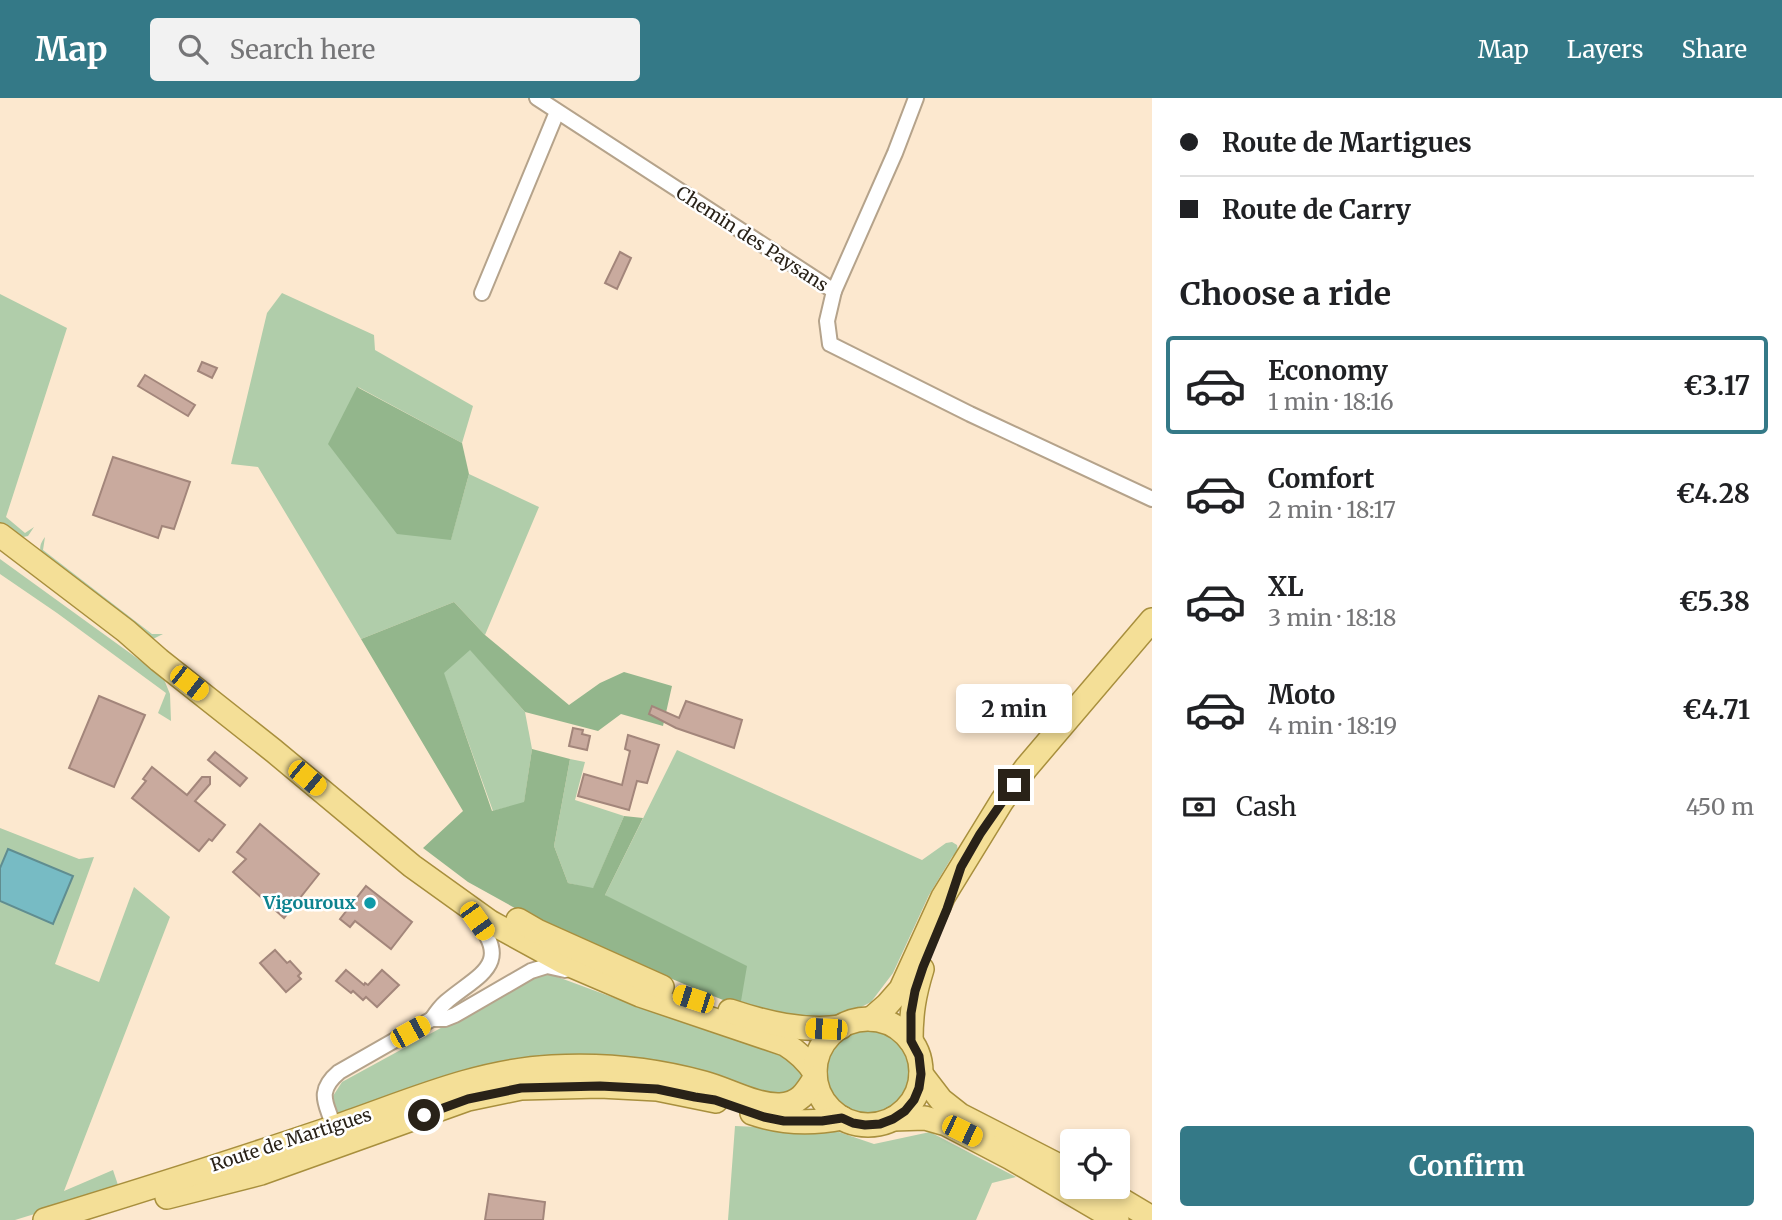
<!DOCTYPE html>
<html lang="en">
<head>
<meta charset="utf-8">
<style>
  :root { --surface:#fff; --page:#f2f2f2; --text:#202124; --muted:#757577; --line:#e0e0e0; --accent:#347987 }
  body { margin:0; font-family:Merriweather,serif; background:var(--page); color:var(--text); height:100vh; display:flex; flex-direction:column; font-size:26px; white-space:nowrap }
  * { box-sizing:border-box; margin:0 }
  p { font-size:23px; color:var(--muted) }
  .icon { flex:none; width:38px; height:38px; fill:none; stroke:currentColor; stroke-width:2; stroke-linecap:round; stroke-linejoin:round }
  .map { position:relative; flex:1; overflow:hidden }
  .panel { display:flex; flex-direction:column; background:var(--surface); width:630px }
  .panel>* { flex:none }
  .hud { display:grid; align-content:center; height:154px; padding:0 28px; background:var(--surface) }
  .controls { position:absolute; left:1060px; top:1031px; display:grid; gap:14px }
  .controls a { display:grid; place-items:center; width:70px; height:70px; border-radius:7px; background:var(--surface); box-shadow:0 4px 10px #0003; font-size:35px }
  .end { position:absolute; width:32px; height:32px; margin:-16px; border:9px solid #292218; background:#fff; box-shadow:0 0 0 4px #fff }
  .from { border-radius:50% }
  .bubble { position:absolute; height:49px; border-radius:7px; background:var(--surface); box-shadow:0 4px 10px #0003; font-size:23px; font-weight:700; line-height:49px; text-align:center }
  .car { position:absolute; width:21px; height:42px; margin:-21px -10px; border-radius:9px; box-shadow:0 0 5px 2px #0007; background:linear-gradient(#f5c518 24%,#345 0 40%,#f5c518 0 76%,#345 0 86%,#f5c518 0) }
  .hud b { display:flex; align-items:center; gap:24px; height:66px; font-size:26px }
  .hud b+b { border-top:2px solid var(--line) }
  .hud i { width:18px; height:18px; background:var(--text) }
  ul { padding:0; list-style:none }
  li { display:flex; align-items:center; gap:21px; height:98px; margin:0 14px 10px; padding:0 14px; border:4px solid transparent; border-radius:7px }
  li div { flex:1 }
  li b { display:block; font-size:26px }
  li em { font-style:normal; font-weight:700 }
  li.on { border-color:var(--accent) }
  li>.icon { width:63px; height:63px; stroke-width:1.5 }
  h2 { padding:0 28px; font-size:32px; line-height:84px }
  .pay { display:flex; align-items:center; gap:18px; height:77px; padding:0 28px; font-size:26px }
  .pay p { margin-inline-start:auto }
  .primary-button { display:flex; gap:14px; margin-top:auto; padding:14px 28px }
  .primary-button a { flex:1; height:80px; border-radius:7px; background:var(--accent); color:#fff; font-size:28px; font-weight:700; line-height:80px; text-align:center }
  header { display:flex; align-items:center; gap:42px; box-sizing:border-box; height:98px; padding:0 35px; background:var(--accent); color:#fff }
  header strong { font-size:33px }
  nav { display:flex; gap:38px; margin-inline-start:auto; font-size:24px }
  .search { width:490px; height:63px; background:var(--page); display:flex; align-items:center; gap:18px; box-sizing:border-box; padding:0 24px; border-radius:7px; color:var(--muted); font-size:26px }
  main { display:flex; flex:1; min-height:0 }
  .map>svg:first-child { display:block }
</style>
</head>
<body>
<header>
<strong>Map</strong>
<div class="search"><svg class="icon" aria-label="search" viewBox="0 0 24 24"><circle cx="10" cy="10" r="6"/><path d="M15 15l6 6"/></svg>Search here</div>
<nav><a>Map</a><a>Layers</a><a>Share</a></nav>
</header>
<main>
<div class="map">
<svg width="1152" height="1122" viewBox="0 0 1152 1122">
  <rect width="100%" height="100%" fill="#fce8cf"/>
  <g fill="#b0cdaa">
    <path d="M282 195 374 237 375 252 473 308 462 345 358 289 451 441 469 376 539 409 485 537 454 504 361 541 258 369 231 366 267 215Z"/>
    <path d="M0 196 67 230 6 419 25 435 34 429 28 438 19 440 0 430Z"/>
    <path d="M45 439 43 452 152 536H163L153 541H144L43 460C39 451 39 447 45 439Z"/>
    <path d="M0 461 163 579 170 596 171 623 158 615 166 595 57 515 0 476Z"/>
    <path d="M470 551 525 614 532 651 524 705 493 713 443 574Z"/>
    <path d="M677 652 922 762 946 745 952 744 957 747 958 753 952 759 929 797 893 875 871 904 840 920 797 923 740 909 605 797Z"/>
    <path d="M570 661 585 664 575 702 624 718 593 791 568 785 554 748Z"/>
    <path d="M0 730 79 761 94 759 55 866 99 884 134 789 170 819 64 1093 113 1072 119 1090 15 1122H0Z"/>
    <path d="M544 876 555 878 620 902 783 955C796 961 804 972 803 987L778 1000 711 979 339 1016 336 1013 333 998 342 984 534 879Z"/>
    <circle cx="870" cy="976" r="44"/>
    <path d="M735 1028 833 1032 874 1046 930 1034 1016 1079 992 1085 976 1122H728Z"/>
  </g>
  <g fill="#93b68c">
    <path d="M357 289 462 345 469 376 451 442 397 436 328 346Z"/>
    <path d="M454 504 485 537 569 607 600 585 624 574 672 588 663 628 621 616 598 633 525 614 470 552 444 575 492 713 524 704 532 651 570 661 554 748 568 785 593 790 624 718 643 720 605 797 747 868 740 909 558 834 468 784 423 750 463 713 361 541Z"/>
  </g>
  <path fill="#77bbc4" stroke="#608d90" stroke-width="2" d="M8 751 73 778 53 826 0 803V770Z"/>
  <g fill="#c9aa9e" stroke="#a3867b" stroke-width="2">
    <path d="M620 154 631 160 617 191 605 185Z"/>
    <path d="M202 264 217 270 212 280 198 273Z"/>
    <path d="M145 277 195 307 188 318 138 288Z"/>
    <path d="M113 359 190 384 174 431 162 428 158 440 93 417Z"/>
    <path d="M99 598 145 617 114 689 69 670Z"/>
    <path d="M686 603 742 622 734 650 676 630 649 616 652 608 679 620Z"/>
    <path d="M573 630 583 632 582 636 590 638 587 652 569 648Z"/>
    <path d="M628 637 659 647 647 685 637 683 629 712 578 698 584 676 622 687 630 653 625 651Z"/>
    <path d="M215 654 247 680 240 688 208 662Z"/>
    <path d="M152 669 187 697 202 679H210V686L195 703 225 727 212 743 209 741 199 753 132 700 146 683 143 681Z"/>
    <path d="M260 726 319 776 284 820 233 774 246 761 237 754Z"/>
    <path d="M366 788 412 824 391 851 355 823 350 829 340 821Z"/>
    <path d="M275 852 287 865 290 863 301 875 298 878 301 881 286 894 260 865Z"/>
    <path d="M346 872 364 887 365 885 368 887 382 872 399 887 377 909 366 899 363 902 353 893 351 895 336 883Z"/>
    <path d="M489 1096 545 1104 543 1122H485Z"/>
  </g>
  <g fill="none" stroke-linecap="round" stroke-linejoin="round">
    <g stroke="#b5a38b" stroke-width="18">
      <g id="street">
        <path d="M537 0 834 193 827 223 830 246 970 316 1152 401"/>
        <path d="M834 193 895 55 916 0"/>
        <path d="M482 195 557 14"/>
        <path d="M432 921C436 915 440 909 446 904 477 877 515 867 474 820"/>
        <path d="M333 1037C336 1013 309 999 339 974L432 921H445L455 917 531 873 547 868 565 872"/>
      </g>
    </g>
    <g stroke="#a88f3d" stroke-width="26">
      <g id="primary">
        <path d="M0 437 126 533 159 562 274 653 412 768 490 824 563 864 640 897 785 946C798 954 807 962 815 975"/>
        <path d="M518 822 537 833 662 889"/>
        <path d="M730 913C766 925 803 934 841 929"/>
        <path d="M871 921 887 907 901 891 943 799 1002 703 1026 670 1152 522"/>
        <circle cx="868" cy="974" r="53"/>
        <path d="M911 943C911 915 914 897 922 871"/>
        <path d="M921 976 941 1002 960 1017 1073 1075"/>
        <path d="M752 1015C781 1025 812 1026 842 1020"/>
        <path d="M893 1021 925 1020 946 1026 1011 1060 1117 1122"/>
        <path d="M1098 1088 1152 1120"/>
        <path d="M167 1099 261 1075 468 1001 521 990 600 988 657 991 716 1003"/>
        <path d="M45 1122C143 1092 241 1061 338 1028 408 1004 476 973 552 969 604 966 653 971 704 985 727 991 756 1008 780 1007 799 1006 806 995 815 980"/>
      </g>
    </g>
    <use href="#street" stroke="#fff" stroke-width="14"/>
    <use href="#primary" stroke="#f4df97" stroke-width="23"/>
  </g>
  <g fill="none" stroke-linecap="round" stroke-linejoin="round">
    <path stroke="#292218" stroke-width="9" d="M424 1017 468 1001 521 990 600 988 657 991 695 999 715 1002 764 1019 784 1023H822L842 1020 853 1025 865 1027 880 1026 893 1021 905 1013 914 1002 919 990 921 976 919 958 911 943V915L915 893 923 869 947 811 961 769 980 736 1014 687"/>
  </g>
  <circle fill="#0f9aa8" stroke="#fff" stroke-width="2.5" cx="370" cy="805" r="7"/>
  <g text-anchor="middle" stroke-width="5" stroke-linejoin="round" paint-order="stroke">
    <g font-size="18" fill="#292218" stroke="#fff">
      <text transform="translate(752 141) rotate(33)" y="6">Chemin des Paysans</text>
      <text transform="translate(291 1042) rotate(-18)" y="6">Route de Martigues</text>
    </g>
    <g font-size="18" font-weight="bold" fill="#0d838f" stroke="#fff" text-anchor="end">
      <text x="356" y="811">Vigouroux</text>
    </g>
  </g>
</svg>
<div class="controls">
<a><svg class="icon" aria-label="locate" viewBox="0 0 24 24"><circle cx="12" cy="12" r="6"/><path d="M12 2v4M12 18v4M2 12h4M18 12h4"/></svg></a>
</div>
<i class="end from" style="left:424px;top:1017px"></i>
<i class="end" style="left:1014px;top:687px"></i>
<div class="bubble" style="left:956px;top:586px;width:116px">2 min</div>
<i class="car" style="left:189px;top:585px;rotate:128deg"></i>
<i class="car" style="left:307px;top:680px;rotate:130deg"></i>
<i class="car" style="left:477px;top:823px;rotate:144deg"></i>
<i class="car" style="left:693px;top:901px;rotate:288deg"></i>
<i class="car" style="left:826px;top:931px;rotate:273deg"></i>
<i class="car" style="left:410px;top:934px;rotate:61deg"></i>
<i class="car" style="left:962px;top:1033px;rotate:116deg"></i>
</div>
<section class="panel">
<div class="hud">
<b><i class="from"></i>Route de Martigues</b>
<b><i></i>Route de Carry</b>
</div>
<h2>Choose a ride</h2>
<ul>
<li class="on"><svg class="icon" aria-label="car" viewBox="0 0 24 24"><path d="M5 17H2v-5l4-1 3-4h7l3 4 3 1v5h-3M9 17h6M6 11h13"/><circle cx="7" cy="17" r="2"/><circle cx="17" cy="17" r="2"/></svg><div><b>Economy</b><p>1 min · 18:16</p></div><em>€3.17</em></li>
<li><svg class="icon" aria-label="car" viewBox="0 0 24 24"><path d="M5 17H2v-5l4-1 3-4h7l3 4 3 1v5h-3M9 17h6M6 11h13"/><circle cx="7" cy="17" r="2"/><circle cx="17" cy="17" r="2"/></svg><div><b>Comfort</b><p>2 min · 18:17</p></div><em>€4.28</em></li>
<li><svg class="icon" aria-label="car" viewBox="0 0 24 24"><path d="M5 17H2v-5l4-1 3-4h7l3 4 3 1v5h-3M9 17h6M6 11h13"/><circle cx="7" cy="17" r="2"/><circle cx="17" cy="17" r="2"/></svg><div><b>XL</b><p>3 min · 18:18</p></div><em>€5.38</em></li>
<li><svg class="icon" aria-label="car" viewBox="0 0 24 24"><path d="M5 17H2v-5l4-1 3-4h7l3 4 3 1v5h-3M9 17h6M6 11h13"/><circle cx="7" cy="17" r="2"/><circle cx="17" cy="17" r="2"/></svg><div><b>Moto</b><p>4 min · 18:19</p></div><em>€4.71</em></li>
</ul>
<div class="pay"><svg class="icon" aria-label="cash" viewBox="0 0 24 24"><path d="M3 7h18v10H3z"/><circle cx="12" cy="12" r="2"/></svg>Cash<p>450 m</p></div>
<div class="primary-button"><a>Confirm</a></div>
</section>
</main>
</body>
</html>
